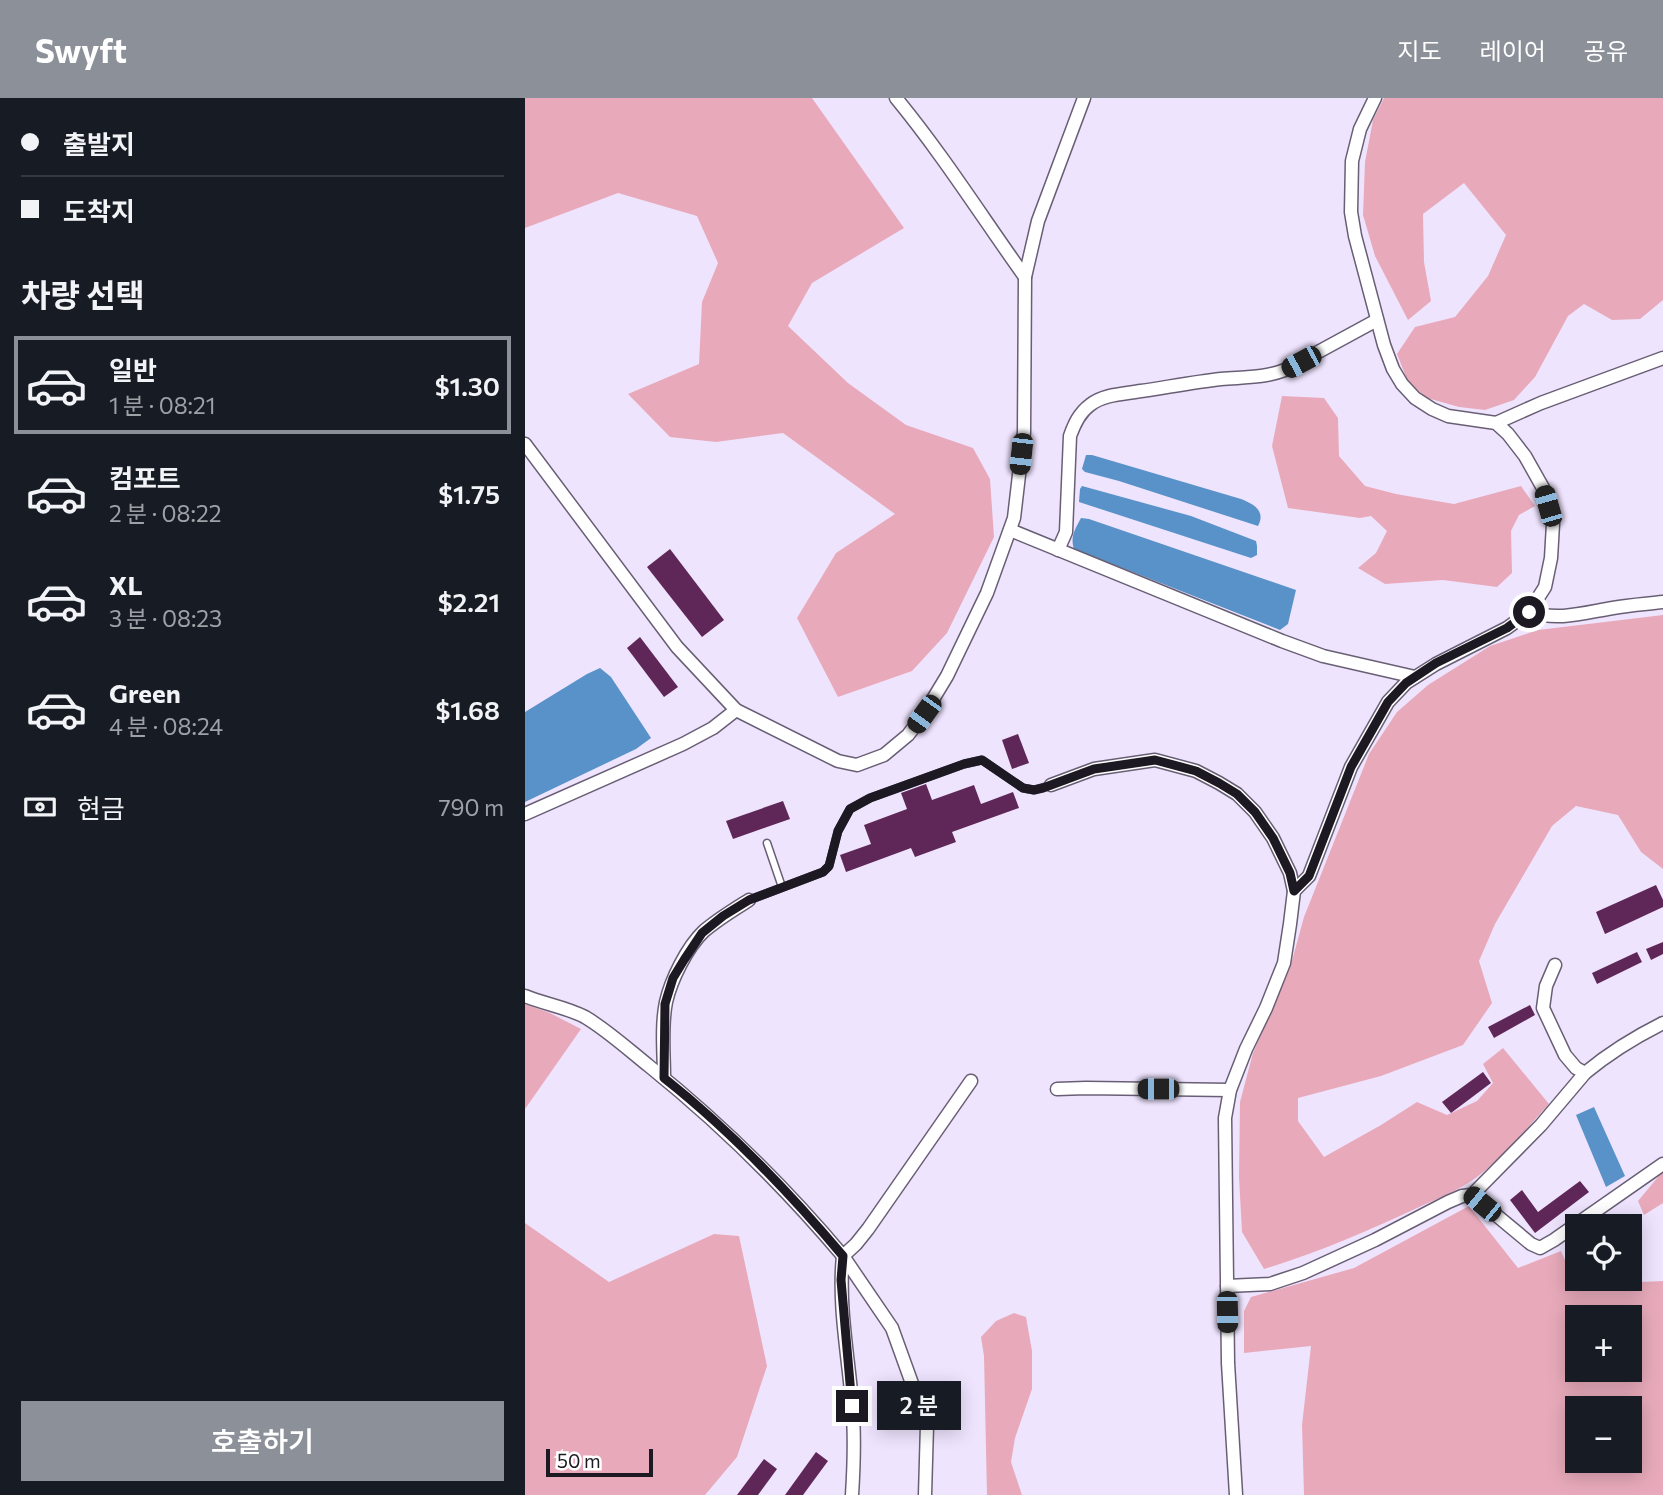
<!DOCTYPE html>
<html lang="ko">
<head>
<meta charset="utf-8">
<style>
  :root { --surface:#171b24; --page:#242831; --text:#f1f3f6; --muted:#9ea1a6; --line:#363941; --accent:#8c9099 }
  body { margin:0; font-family:Commissioner,"Noto Sans KR",sans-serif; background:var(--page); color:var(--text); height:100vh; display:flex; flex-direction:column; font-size:26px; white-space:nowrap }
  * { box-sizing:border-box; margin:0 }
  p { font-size:23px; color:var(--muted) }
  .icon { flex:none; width:38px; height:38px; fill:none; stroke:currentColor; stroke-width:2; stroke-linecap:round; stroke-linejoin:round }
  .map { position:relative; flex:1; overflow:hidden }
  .drawer { display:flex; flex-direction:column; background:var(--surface); width:525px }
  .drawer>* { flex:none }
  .top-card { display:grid; align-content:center; height:154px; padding:0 21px; background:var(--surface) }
  .tools { position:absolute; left:1040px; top:1116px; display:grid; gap:14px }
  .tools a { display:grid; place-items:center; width:77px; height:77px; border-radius:0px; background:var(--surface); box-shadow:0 4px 18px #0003; font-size:35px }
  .scale { position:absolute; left:21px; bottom:18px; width:107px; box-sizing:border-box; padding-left:7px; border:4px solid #1d1922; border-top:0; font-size:19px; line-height:24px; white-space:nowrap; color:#1d1922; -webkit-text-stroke:5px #fff; paint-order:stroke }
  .end { position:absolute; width:32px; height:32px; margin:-16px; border:9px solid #1d1922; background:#fff; box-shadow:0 0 0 4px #fff }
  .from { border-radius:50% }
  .bubble { position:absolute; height:49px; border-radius:0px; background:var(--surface); box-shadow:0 4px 18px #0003; font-size:23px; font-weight:600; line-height:49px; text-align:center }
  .car { position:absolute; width:21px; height:42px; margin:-21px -10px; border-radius:9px; box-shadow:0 0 5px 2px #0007; background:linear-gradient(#222 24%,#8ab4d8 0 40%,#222 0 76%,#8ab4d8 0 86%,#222 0) }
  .top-card b { display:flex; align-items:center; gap:24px; height:66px; font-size:26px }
  .top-card b+b { border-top:2px solid var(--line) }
  .top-card i { width:18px; height:18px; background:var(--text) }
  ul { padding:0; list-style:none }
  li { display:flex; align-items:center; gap:21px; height:98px; margin:0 14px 10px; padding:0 7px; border:4px solid transparent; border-radius:0px }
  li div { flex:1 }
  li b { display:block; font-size:26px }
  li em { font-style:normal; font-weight:600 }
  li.selected { border-color:var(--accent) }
  li>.icon { width:63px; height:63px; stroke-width:1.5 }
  h2 { padding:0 21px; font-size:32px; line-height:84px }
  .pay { display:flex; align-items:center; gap:18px; height:77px; padding:0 21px; font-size:26px }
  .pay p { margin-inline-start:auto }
  .primary-button { display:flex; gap:14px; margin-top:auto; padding:14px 21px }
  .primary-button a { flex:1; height:80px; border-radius:0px; background:var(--accent); color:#fff; font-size:28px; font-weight:600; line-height:80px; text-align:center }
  header { display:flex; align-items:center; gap:42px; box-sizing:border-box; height:98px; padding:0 35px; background:var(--accent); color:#fff }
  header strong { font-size:33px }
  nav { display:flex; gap:38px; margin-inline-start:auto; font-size:24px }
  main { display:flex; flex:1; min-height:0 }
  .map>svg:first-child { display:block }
</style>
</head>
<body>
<header>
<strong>Swyft</strong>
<nav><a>지도</a><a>레이어</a><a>공유</a></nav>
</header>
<main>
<section class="drawer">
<div class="top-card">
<b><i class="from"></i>출발지</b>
<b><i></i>도착지</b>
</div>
<h2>차량 선택</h2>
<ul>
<li class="selected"><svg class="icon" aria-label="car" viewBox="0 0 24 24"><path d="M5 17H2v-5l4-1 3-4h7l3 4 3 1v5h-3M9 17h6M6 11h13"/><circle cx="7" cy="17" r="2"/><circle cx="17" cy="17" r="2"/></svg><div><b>일반</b><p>1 분 · 08:21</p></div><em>$1.30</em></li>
<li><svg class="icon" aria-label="car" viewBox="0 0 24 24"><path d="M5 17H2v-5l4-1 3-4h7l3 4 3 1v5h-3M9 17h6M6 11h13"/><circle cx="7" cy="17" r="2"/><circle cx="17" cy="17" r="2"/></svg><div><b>컴포트</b><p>2 분 · 08:22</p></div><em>$1.75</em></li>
<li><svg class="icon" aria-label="car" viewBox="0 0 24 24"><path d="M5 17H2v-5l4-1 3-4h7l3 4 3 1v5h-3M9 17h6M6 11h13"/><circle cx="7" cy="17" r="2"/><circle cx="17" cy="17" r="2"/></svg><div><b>XL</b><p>3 분 · 08:23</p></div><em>$2.21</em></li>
<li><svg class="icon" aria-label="car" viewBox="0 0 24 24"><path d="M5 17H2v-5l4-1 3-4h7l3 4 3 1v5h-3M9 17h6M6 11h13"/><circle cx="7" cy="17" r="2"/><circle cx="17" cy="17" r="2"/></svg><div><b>Green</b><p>4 분 · 08:24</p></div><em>$1.68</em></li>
</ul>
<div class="pay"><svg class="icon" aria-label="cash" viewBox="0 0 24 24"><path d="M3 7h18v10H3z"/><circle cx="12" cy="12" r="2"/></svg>현금<p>790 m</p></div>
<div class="primary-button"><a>호출하기</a></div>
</section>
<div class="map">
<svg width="1138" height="1397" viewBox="0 0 1138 1397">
  <rect width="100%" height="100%" fill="#efe4fe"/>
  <g fill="#e8aabb" fill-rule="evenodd">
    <path d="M0 0H287L379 130 287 185 263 228 323 285 381 327 448 350 465 381 469 439 422 535 387 573 313 599 272 520 311 455 370 416 258 335 191 344 145 339 103 296 174 266 177 204 193 165 172 118 93 95 0 130Z"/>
    <path d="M859 0H1138V202L1115 221 1087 222 1059 206 1043 218 1010 279 989 302 960 312 934 309 902 300 883 284 872 256 890 229 930 219 963 178 981 137 939 85 898 116 899 164 906 203 883 222 850 158 838 117 840 64 848 22Z"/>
    <path d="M757 298 799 300 813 320 814 358 840 388 871 396 929 406 996 388 1010 408 994 417 986 433 987 475 972 489 918 482 860 486 833 470 851 455 862 433 846 418 835 420 763 410 747 348Z"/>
    <path d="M1138 517V771L1116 754 1093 717 1051 708 1027 728 970 826 954 863 967 905 938 947 856 978 773 1000V1023L799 1059 856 1027 892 1004 922 1017 952 1003 968 985 958 966 978 950 1024 1006C1001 1031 979 1058 952 1079 933 1093 911 1101 890 1111 840 1134 792 1155 739 1171L717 1134 714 1079 715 1004 728 955 765 870 779 819 844 656 872 614 903 587 965 548 1013 532Z"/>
    <path d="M0 906 25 915 56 931 0 1011Z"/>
    <path d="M1138 1073V1105L1119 1117 1113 1103Z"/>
    <path d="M944 1108 993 1170 1036 1153 1051 1187 1138 1183V1397H779L777 1327 786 1248 719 1255V1213L726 1199 829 1170ZM1052 1220H1104V1272H1052ZM1052 1311H1104V1363H1052Z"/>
    <path d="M0 1125 84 1184 189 1136 214 1138 242 1268 212 1359 180 1397H0Z"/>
    <path d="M489 1215 501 1219 507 1253V1291L490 1340 486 1364 497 1397H462L459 1258 456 1239 471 1223Z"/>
  </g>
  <g fill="#5892c9">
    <path d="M561 357H567L716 401C729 406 741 413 733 428L594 383 560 374 557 371Z"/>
    <path d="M557 388 666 418 731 443 732 448V457L726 460 554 404 555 391Z"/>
    <path d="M556 420 564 421 771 492 763 526 755 532 549 451C545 439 550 431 556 420Z"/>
    <path d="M75 570 86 579 126 640 111 651 0 704V614L62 576Z"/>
    <path d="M1069 1009 1100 1078 1081 1089 1051 1017Z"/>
  </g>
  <g fill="#5f2757">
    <path d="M145 451 199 522 177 539 122 469Z"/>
    <path d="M115 539 153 589 139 599 102 550Z"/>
    <path d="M493 636 504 665 487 671 477 642Z"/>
    <path d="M401 686 407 702 449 687 456 706 488 694 494 710 427 734 431 744 390 759 386 750 321 774 315 757 346 746 339 727 382 711 376 695Z"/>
    <path d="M258 703 265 721 208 741 201 723Z"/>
    <path d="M1131 787 1138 802V809L1080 836 1071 814Z"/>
    <path d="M1138 844V856L1126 862 1121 851Z"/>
    <path d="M1112 854 1117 864 1072 886 1067 875Z"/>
    <path d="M1005 907 1010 917 969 940 963 929Z"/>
    <path d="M958 974 966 985 926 1015 917 1004Z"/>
    <path d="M1055 1083 1064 1094 1010 1135 985 1102 997 1092 1013 1114Z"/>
    <path d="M291 1354 303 1363 278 1397H260Z"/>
    <path d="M239 1361 252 1371 233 1397H212Z"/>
  </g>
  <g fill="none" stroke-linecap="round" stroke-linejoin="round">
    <g stroke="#695f75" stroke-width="9">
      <g id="service">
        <path d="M242 745 257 789"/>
        <path d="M224 802 298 774 304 768 313 733 325 711 345 700 439 666 457 662 498 690 509 692 526 687"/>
      </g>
    </g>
    <g stroke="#695f75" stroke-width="15">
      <g id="minor">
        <path d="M371 0C418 57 457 119 500 179"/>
        <path d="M971 325 1016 305 1138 260"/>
        <path d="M0 346 152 549 211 612 313 663 332 667 359 657 383 637 399 616 422 578 462 495 489 420 499 334 500 179 513 123 559 0"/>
        <path d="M485 432 757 543 798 558 890 579"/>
        <path d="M533 452 541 434 545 338C549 327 554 315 565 307 579 296 599 296 616 293 643 289 670 284 696 281 718 279 739 280 760 272L852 222"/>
        <path d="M1004 514C1034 523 1058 515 1088 510 1104 507 1121 506 1138 504"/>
        <path d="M526 687 569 671 630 662 671 673 694 685 712 696 730 714 748 740 765 775 769 793 765 826 759 865 741 910 721 951 705 992 700 1020 703 1265 711 1397"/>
        <path d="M0 716 158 646 188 630 211 612"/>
        <path d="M769 793 784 778 826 669 863 604 881 585 911 566 982 530 1004 514 1020 489 1026 460 1028 426 1018 390 1000 358 983 336 971 325 923 318 907 311 890 300 877 286 868 271 859 247 830 138 826 114 827 63 835 31 850 0"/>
        <path d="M1030 867 1021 888 1018 910 1040 957 1051 970 1060 975C1084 955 1110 939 1138 925"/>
        <path d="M0 898C19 906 41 909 60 919 82 932 104 952 124 968 195 1025 259 1088 318 1158L331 1146 343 1131 446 983"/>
        <path d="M139 980C139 956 136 928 141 904 146 882 162 849 179 833 193 821 208 812 224 802"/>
        <path d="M532 991 561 990 705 992"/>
        <path d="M947 1097 1016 1027 1060 975"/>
        <path d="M318 1158 367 1230 402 1327 400 1397"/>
        <path d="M318 1158C313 1206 323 1256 327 1304 330 1335 329 1366 327 1397"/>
        <path d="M702 1188 745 1186 778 1175 850 1142 923 1104 937 1098 947 1097 1006 1146 1015 1150 1029 1142 1138 1066"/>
      </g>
    </g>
    <use href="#service" stroke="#fff" stroke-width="6"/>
    <use href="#minor" stroke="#fff" stroke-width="12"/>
  </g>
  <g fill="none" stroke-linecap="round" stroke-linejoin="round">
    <path stroke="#1d1922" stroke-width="9" d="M327 1308 316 1182 318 1158C264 1094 205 1032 139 980L140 906 148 880 159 862 177 835 198 818 224 802 298 774 304 768 313 733 325 711 345 700 439 666 457 662 498 690 509 692 518 690 569 671 630 662 671 673 694 685 712 696 730 714 748 740 765 775 769 793 784 778 826 669 863 604 881 585 911 565 982 530 1004 514"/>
  </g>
</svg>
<div class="tools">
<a><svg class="icon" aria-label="locate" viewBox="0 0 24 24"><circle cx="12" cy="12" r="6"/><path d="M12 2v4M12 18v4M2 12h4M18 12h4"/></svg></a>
<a>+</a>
<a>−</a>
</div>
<div class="scale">50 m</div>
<i class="end from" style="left:1004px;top:514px"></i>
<i class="end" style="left:327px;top:1308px"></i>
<div class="bubble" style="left:352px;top:1283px;width:84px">2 분</div>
<i class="car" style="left:776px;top:264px;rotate:242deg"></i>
<i class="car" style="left:496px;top:356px;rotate:186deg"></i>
<i class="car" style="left:1023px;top:408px;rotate:344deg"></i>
<i class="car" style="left:399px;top:616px;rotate:216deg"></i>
<i class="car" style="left:633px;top:991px;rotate:270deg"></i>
<i class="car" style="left:957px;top:1106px;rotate:309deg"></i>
<i class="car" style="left:702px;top:1214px;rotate:179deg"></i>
</div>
</main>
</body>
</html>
